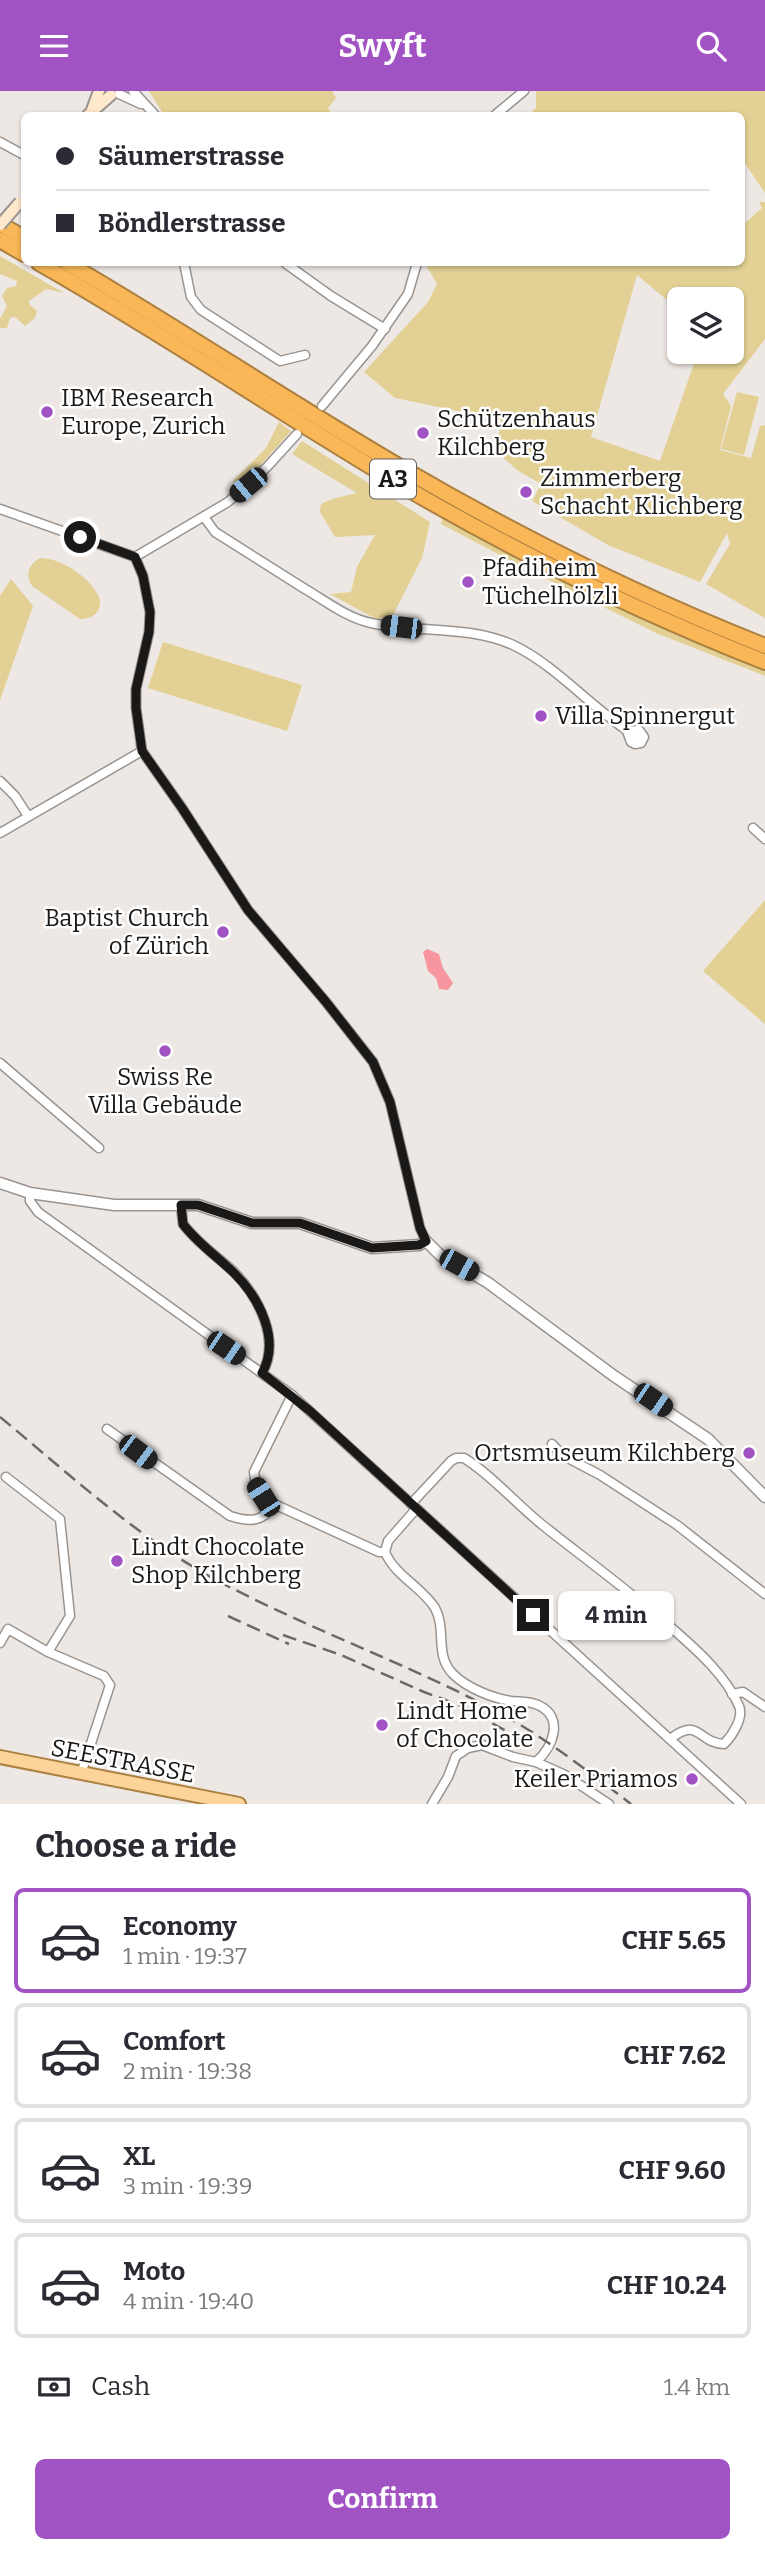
<!DOCTYPE html>
<html lang="en">
<head>
<meta charset="utf-8">
<style>
  :root { --surface:#fff; --page:#f2f2f3; --text:#2b2b33; --muted:#7c7c81; --line:#e1e1e2; --accent:#a153c4 }
  body { margin:0; font-family:Bitter,serif; background:var(--page); color:var(--text); height:100vh; display:flex; flex-direction:column; font-size:26px; white-space:nowrap }
  * { box-sizing:border-box; margin:0 }
  p { font-size:23px; color:var(--muted) }
  .icon { flex:none; width:38px; height:38px; fill:none; stroke:currentColor; stroke-width:2; stroke-linecap:round; stroke-linejoin:round }
  .map { position:relative; height:1713px; overflow:hidden }
  .sheet { display:flex; flex-direction:column; background:var(--surface); flex:1 }
  .sheet>* { flex:none }
  .top-card { position:absolute; left:21px; top:21px; width:724px; height:154px; border-radius:10px; box-shadow:0 2px 5px #0004; display:grid; align-content:center; height:154px; padding:0 35px; background:var(--surface) }
  .tools { position:absolute; left:667px; top:196px; display:grid; gap:14px }
  .tools a { display:grid; place-items:center; width:77px; height:77px; border-radius:10px; background:var(--surface); box-shadow:0 2px 5px #0004; font-size:35px }
  .end { position:absolute; width:32px; height:32px; margin:-16px; border:9px solid #1b1917; background:#fff; box-shadow:0 0 0 4px #fff }
  .from { border-radius:50% }
  .bubble { position:absolute; height:49px; border-radius:10px; background:var(--surface); box-shadow:0 2px 5px #0004; font-size:23px; font-weight:700; line-height:49px; text-align:center }
  .car { position:absolute; width:21px; height:42px; margin:-21px -10px; border-radius:9px; box-shadow:0 0 5px 2px #0007; background:linear-gradient(#222 24%,#8ab4d8 0 40%,#222 0 76%,#8ab4d8 0 86%,#222 0) }
  .top-card b { display:flex; align-items:center; gap:24px; height:66px; font-size:26px }
  .top-card b+b { border-top:2px solid var(--line) }
  .top-card i { width:18px; height:18px; background:var(--text) }
  ul { padding:0; list-style:none }
  li { display:flex; align-items:center; gap:21px; height:105px; margin:0 14px 10px; padding:0 21px; border:4px solid var(--line); border-radius:10px }
  li div { flex:1 }
  li b { display:block; font-size:26px }
  li em { font-style:normal; font-weight:700 }
  li.on { border-color:var(--accent) }
  li>.icon { width:63px; height:63px; stroke-width:1.5 }
  h2 { padding:0 35px; font-size:32px; line-height:84px }
  .pay { display:flex; align-items:center; gap:18px; height:77px; padding:0 35px; font-size:26px }
  .pay p { margin-inline-start:auto }
  .button { display:flex; gap:14px; margin-top:auto; padding:14px 35px }
  .button a { flex:1; height:80px; border-radius:10px; background:var(--accent); color:#fff; font-size:28px; font-weight:700; line-height:80px; text-align:center }
  header { display:flex; justify-content:space-between; align-items:center; height:91px; padding:0 35px; background:var(--accent); color:#fff; font-size:32px; font-weight:700 }
  .map>svg:first-child { display:block }
</style>
</head>
<body>
<header><svg class="icon" aria-label="menu" viewBox="0 0 24 24"><path d="M4 6h16M4 12h16M4 18h16"/></svg>Swyft<svg class="icon" aria-label="search" viewBox="0 0 24 24"><circle cx="10" cy="10" r="6"/><path d="M15 15l6 6"/></svg></header>
<div class="map">
<svg width="765" height="1713" viewBox="0 0 765 1713">
  <rect width="100%" height="100%" fill="#eee8e4"/>
  <g fill="#e2d094" fill-rule="evenodd">
    <path d="M149 0H332L336 7 328 17 332 24H164Z"/>
    <path d="M536 0H765V102L742 68V24H536L532 20 536 17Z"/>
    <path d="M759 111H765V248L723 303 731 315 720 359 751 367 760 335 765 334V527L706 493 730 453 727 442 700 491 608 454 532 410 541 393 517 379 496 360 501 329 395 307 364 281 428 211 437 193 427 176 428 172H742V132L744 133 762 117ZM637 184 679 219V208H732V261H698L660 370 591 346Z"/>
    <path d="M0 165 64 202 46 198 29 210 30 214 37 220 35 227 25 235 15 226 10 227 7 237H0V228L7 215 2 205 7 197 16 195 17 190 0 183Z"/>
    <path d="M737 301 759 306 744 364 721 358Z"/>
    <path d="M279 331 291 340 256 379 238 395 233 390 266 357Z"/>
    <path d="M302 350 430 431 422 467 392 526 376 528 330 503 351 501 357 476 375 444 335 446 320 421 321 413 332 408 357 402 292 363Z"/>
    <path d="M442 427C548 483 654 535 765 579V585L656 542 523 476 441 433Z"/>
    <path d="M40 467C62 467 93 488 100 509 101 522 92 528 80 528L32 495C25 483 28 474 40 467Z"/>
    <path d="M11 488 33 515 0 609V505Z"/>
    <path d="M163 551 302 594 287 640 148 597Z"/>
    <path d="M765 809V933L703 880Z"/>
  </g>
  <path fill="#f8969f" d="M427 858 439 863 443 877 453 892 448 899 439 898 436 887 428 880 423 861Z"/>
  <g fill="none" stroke-linecap="round" stroke-linejoin="round">
    <g stroke="#999490" stroke-width="11">
      <g id="minor">
        <path d="M133 0 155 24"/>
        <path d="M119 3 141 13"/>
        <path d="M495 24 524 0"/>
        <path d="M0 51 24 64"/>
        <path d="M184 172 191 206 201 219 280 270 305 264"/>
        <path d="M285 172 331 205 385 238"/>
        <path d="M322 315 372 255 408 203 417 172"/>
        <path d="M0 418 135 466"/>
        <path d="M204 426 215 441C245 460 275 479 305 498 326 510 347 527 371 532 418 542 469 534 513 554 556 574 594 620 637 646"/>
        <path d="M135 466 143 485 150 521 149 541 136 598V617L142 660 182 717 248 819 326 911 373 971 390 1011 420 1137 426 1150"/>
        <path d="M135 466 228 411 267 376 297 343"/>
        <path d="M639 639 644 646 641 652 635 653 631 651 627 640Z"/>
        <path d="M0 690 15 705 28 725"/>
        <path d="M753 737 765 748"/>
        <path d="M0 742 142 660"/>
        <path d="M0 972 99 1057"/>
        <path d="M30 1102V1110L38 1121 292 1304 741 1713"/>
        <path d="M181 1114 183 1133C197 1152 218 1166 235 1182 259 1207 281 1250 262 1282"/>
        <path d="M292 1304 254 1381C256 1397 261 1405 274 1413L379 1461H385"/>
        <path d="M107 1338 230 1425C249 1431 263 1432 274 1413"/>
        <path d="M552 1353 562 1364 600 1384 677 1434 765 1503"/>
        <path d="M6 1386 60 1428 70 1525 48 1561"/>
        <path d="M411 1413 451 1370 456 1367H464C493 1385 517 1414 545 1436 588 1470 632 1502 674 1539 698 1560 726 1585 739 1615 744 1627 732 1645 724 1653 697 1652 700 1625 670 1648"/>
        <path d="M416 1418 388 1450 385 1461C395 1485 422 1496 435 1517 447 1539 434 1564 453 1583 467 1597 492 1607 511 1610 520 1611 529 1610 538 1614 565 1626 553 1656 536 1671L513 1666 482 1654 468 1657 456 1665 448 1686 432 1713"/>
        <path d="M0 1552 8 1538 48 1561 104 1585 110 1594 81 1683"/>
        <path d="M732 1603 743 1601 765 1616"/>
        <path d="M536 1671 565 1684 609 1713"/>
      </g>
    </g>
    <g stroke="#999490" stroke-width="13">
      <path id="tertiary" d="M0 1092 30 1102 114 1114H198L252 1132H300L372 1157 419 1154 426 1150 440 1164 487 1191 614 1285 708 1348 765 1406"/>
    </g>
    <g stroke="#999490" stroke-width="14">
      <g id="secondary">
        <path d="M92 19 99 0"/>
        <path d="M88 24 111 4"/>
      </g>
    </g>
    <g stroke="#ac8041" stroke-width="16">
      <path id="primary" d="M0 1666 239 1713"/>
    </g>
    <g stroke="#ac8041" stroke-width="18">
      <g id="motorway">
        <path d="M0 133 24 147"/>
        <path d="M0 149 24 163"/>
        <path d="M39 172C171 247 296 333 427 409 536 471 649 525 765 571"/>
        <path d="M67 172C182 239 292 313 407 380 522 447 641 506 765 555"/>
      </g>
    </g>
    <use href="#minor" stroke="#fff" stroke-width="8"/>
    <use href="#tertiary" stroke="#fff" stroke-width="10"/>
    <use href="#secondary" stroke="#fee9cd" stroke-width="10"/>
    <use href="#primary" stroke="#fcd49a" stroke-width="12"/>
    <use href="#motorway" stroke="#fab757" stroke-width="14"/>
    <g stroke="#6c6966" stroke-width="2.5" stroke-dasharray="14 7" stroke-linecap="butt">
      <path d="M0 1326C67 1381 131 1441 207 1484 302 1536 405 1571 500 1622 547 1648 589 1681 631 1713"/>
      <path d="M228 1525 289 1553"/>
      <path d="M283 1544 341 1564 424 1601 483 1623"/>
      <path d="M474 1622 524 1650"/>
    </g>
    <g stroke="#999490" stroke-width="14" stroke-linecap="butt">
      <path id="secondary-bridge" d="M0 134 20 111"/>
    </g>
    <use href="#secondary-bridge" stroke="#fee9cd" stroke-width="10"/>
  </g>
  <g fill="none" stroke-linecap="round" stroke-linejoin="round">
    <path stroke="#1b1917" stroke-width="9" d="M80 446 135 466 143 485 150 521 149 541 136 598V617L142 660 182 717 248 819 326 911 373 971 390 1011 420 1137 426 1150 419 1154 372 1157 300 1132H252L198 1114H181L183 1133C197 1152 218 1166 235 1183 259 1207 281 1249 262 1282L310 1320 533 1524"/>
  </g>
  <g fill="#a153c4" stroke="#fff" stroke-width="2.5">
    <circle cx="47" cy="321" r="7"/>
    <circle cx="423" cy="342" r="7"/>
    <circle cx="526" cy="401" r="7"/>
    <circle cx="468" cy="491" r="7"/>
    <circle cx="541" cy="625" r="7"/>
    <circle cx="223" cy="841" r="7"/>
    <circle cx="165" cy="960" r="7"/>
    <circle cx="749" cy="1362" r="7"/>
    <circle cx="117" cy="1470" r="7"/>
    <circle cx="382" cy="1634" r="7"/>
    <circle cx="692" cy="1688" r="7"/>
  </g>
  <g text-anchor="middle" stroke-width="5" stroke-linejoin="round" paint-order="stroke">
    <rect fill="#fff" stroke="#5f5e5d" stroke-width="2" x="370" y="368.5" width="46" height="39" rx="5"/>
    <g font-size="23" font-weight="bold" fill="#1b1917">
      <text x="393" y="396">A3</text>
    </g>
    <g font-size="24" fill="#1b1917" stroke="#fff" text-anchor="start">
      <text x="61" y="315">IBM Research<tspan x="61" dy="28">Europe, Zurich</tspan></text>
      <text x="437" y="336">Schützenhaus<tspan x="437" dy="28">Kilchberg</tspan></text>
      <text x="540" y="395">Zimmerberg<tspan x="540" dy="28">Schacht Klichberg</tspan></text>
      <text x="482" y="485">Pfadiheim<tspan x="482" dy="28">Tüchelhölzli</tspan></text>
      <text x="555" y="633">Villa Spinnergut</text>
      <text x="209" y="835" text-anchor="end">Baptist Church<tspan x="209" dy="28">of Zürich</tspan></text>
      <text x="165" y="994" text-anchor="middle">Swiss Re<tspan x="165" dy="28">Villa Gebäude</tspan></text>
      <text x="735" y="1370" text-anchor="end">Ortsmuseum Kilchberg</text>
      <text x="131" y="1464">Lindt Chocolate<tspan x="131" dy="28">Shop Kilchberg</tspan></text>
      <text x="396" y="1628">Lindt Home<tspan x="396" dy="28">of Chocolate</tspan></text>
      <text x="678" y="1696" text-anchor="end">Keiler Priamos</text>
    </g>
    <g font-size="24" fill="#1b1917" stroke="#fff">
      <text transform="translate(123 1670) rotate(11)" y="8">SEESTRASSE</text>
    </g>
  </g>
</svg>
<div class="tools">
<a><svg class="icon" aria-label="layers" viewBox="0 0 24 24"><path d="M12 4l9 5-9 5-9-5zM3 14l9 5 9-5"/></svg></a>
</div>
<i class="end from" style="left:80px;top:446px"></i>
<i class="end" style="left:533px;top:1524px"></i>
<div class="bubble" style="left:558px;top:1500px;width:116px">4 min</div>
<i class="car" style="left:248px;top:394px;rotate:230deg"></i>
<i class="car" style="left:401px;top:536px;rotate:277deg"></i>
<i class="car" style="left:459px;top:1174px;rotate:119deg"></i>
<i class="car" style="left:226px;top:1257px;rotate:124deg"></i>
<i class="car" style="left:653px;top:1309px;rotate:124deg"></i>
<i class="car" style="left:138px;top:1361px;rotate:127deg"></i>
<i class="car" style="left:263px;top:1406px;rotate:328deg"></i>
<div class="top-card">
<b><i class="from"></i>Säumerstrasse</b>
<b><i></i>Böndlerstrasse</b>
</div>
</div>
<section class="sheet">
<h2>Choose a ride</h2>
<ul>
<li class="on"><svg class="icon" aria-label="car" viewBox="0 0 24 24"><path d="M5 17H2v-5l4-1 3-4h7l3 4 3 1v5h-3M9 17h6M6 11h13"/><circle cx="7" cy="17" r="2"/><circle cx="17" cy="17" r="2"/></svg><div><b>Economy</b><p>1 min · 19:37</p></div><em>CHF 5.65</em></li>
<li><svg class="icon" aria-label="car" viewBox="0 0 24 24"><path d="M5 17H2v-5l4-1 3-4h7l3 4 3 1v5h-3M9 17h6M6 11h13"/><circle cx="7" cy="17" r="2"/><circle cx="17" cy="17" r="2"/></svg><div><b>Comfort</b><p>2 min · 19:38</p></div><em>CHF 7.62</em></li>
<li><svg class="icon" aria-label="car" viewBox="0 0 24 24"><path d="M5 17H2v-5l4-1 3-4h7l3 4 3 1v5h-3M9 17h6M6 11h13"/><circle cx="7" cy="17" r="2"/><circle cx="17" cy="17" r="2"/></svg><div><b>XL</b><p>3 min · 19:39</p></div><em>CHF 9.60</em></li>
<li><svg class="icon" aria-label="car" viewBox="0 0 24 24"><path d="M5 17H2v-5l4-1 3-4h7l3 4 3 1v5h-3M9 17h6M6 11h13"/><circle cx="7" cy="17" r="2"/><circle cx="17" cy="17" r="2"/></svg><div><b>Moto</b><p>4 min · 19:40</p></div><em>CHF 10.24</em></li>
</ul>
<div class="pay"><svg class="icon" aria-label="cash" viewBox="0 0 24 24"><path d="M3 7h18v10H3z"/><circle cx="12" cy="12" r="2"/></svg>Cash<p>1.4 km</p></div>
<div class="button"><a>Confirm</a></div>
</section>
</body>
</html>
